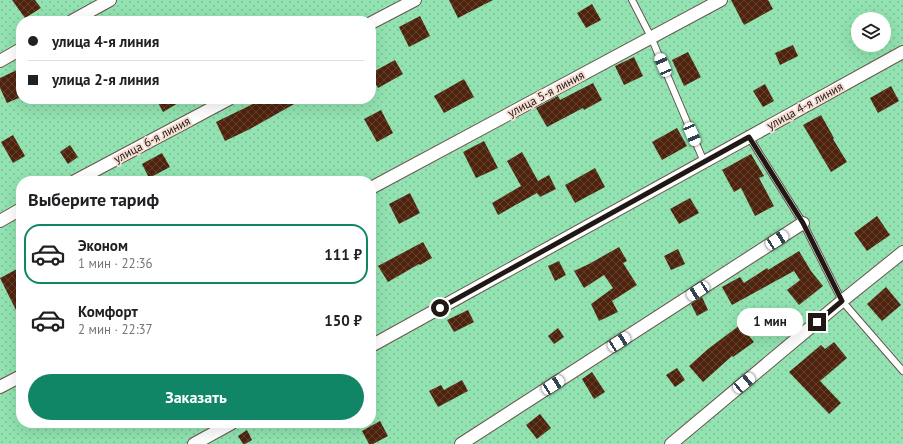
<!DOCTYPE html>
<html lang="ru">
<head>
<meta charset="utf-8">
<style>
  :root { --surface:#fff; --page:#f2f2f2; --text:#202124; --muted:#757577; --line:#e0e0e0; --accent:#118666 }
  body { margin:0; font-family:"PT Sans",sans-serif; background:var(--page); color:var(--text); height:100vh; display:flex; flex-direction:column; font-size:15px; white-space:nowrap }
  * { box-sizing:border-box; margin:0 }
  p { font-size:13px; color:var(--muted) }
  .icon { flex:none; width:22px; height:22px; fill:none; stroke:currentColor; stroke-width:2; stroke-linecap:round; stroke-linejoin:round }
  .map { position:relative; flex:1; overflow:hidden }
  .side { position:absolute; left:16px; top:176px; width:360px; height:252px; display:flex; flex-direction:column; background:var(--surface); border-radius:16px; box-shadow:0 4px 16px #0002 }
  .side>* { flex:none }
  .top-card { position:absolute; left:16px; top:16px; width:360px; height:88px; border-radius:16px; box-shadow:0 4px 16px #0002; display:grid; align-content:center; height:88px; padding:0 12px; background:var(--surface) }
  .tools { position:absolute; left:851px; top:12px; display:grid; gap:8px }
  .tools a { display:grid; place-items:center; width:40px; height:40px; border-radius:50%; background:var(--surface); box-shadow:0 4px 16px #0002; font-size:20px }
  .end { position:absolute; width:18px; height:18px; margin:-9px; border:5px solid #201814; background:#fff; box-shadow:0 0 0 2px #fff }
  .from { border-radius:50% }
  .bubble { position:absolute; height:28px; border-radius:14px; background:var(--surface); box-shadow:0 4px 16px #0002; font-size:13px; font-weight:800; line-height:28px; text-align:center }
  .car { position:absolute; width:12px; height:24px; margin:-12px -6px; border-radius:5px; box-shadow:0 0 3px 1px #0007; background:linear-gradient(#fff 24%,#345 0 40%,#fff 0 76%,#345 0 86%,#fff 0) }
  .top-card b { display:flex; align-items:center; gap:14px; height:38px; font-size:15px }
  .top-card b+b { border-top:1px solid var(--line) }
  .top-card i { width:10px; height:10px; background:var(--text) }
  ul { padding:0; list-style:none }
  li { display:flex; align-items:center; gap:12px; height:60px; margin:0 8px 6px; padding:0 4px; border:2px solid transparent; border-radius:16px }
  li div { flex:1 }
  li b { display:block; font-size:15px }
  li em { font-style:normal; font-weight:800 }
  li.current { border-color:var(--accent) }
  li>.icon { width:36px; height:36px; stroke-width:1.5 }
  h2 { padding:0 12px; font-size:18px; line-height:48px }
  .primary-button { display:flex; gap:8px; margin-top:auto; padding:8px 12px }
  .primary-button a { flex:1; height:46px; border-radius:24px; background:var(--accent); color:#fff; font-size:16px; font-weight:800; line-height:46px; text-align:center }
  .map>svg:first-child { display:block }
</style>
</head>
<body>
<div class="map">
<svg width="903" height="444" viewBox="0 0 903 444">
  <defs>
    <pattern id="park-dots" width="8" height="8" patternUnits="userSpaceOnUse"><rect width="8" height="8" fill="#92e3b1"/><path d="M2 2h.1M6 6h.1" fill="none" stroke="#7ec297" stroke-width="1.8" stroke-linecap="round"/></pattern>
    <pattern id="building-cross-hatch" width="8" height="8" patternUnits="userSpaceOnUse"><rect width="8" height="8" fill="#4f240e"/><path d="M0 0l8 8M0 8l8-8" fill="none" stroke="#654230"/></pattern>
  </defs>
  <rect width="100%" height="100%" fill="#f5ded3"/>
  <path fill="url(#park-dots)" fill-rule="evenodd" d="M0 0H903V444H0ZM858 19H884V45H858ZM21 21H371V99H21ZM21 181H371V423H21Z"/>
  <g fill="url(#building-cross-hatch)">
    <path d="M12 0H35L41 8 25 18Z"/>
    <path d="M449 0H493L458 18Z"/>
    <path d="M731 0H768L773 9 744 25Z"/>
    <path d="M592 4 601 20 586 28 577 13Z"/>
    <path d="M420 16 430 36 409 47 399 27Z"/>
    <path d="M793 45 798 56 780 65 775 53Z"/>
    <path d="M688 52 701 77 684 86 672 60Z"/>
    <path d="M634 57 643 76 624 85 615 66Z"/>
    <path d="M395 60 403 74 378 88 371 76V73Z"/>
    <path d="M17 70 21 78V97L7 103 0 88V78Z"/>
    <path d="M464 79 474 97 444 113 434 96Z"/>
    <path d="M593 83 602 100 584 110 583 108 547 127 536 108 558 96 560 100Z"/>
    <path d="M765 84 774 101 763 107 753 91Z"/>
    <path d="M891 86 899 101 878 113 870 98Z"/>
    <path d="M156 99H185L163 112Z"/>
    <path d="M263 99H303L250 129 225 141 216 122Z"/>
    <path d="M381 110 393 133 377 142 364 119Z"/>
    <path d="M821 115 834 138 833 139 847 162 831 172 803 125Z"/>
    <path d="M677 128 687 146 662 160 652 142Z"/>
    <path d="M13 135 25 156 13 163 1 142Z"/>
    <path d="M484 141 498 168 476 178 463 152Z"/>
    <path d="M70 145 78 157 68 164 60 152Z"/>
    <path d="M522 152 538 181 549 175 556 189 540 197 537 193 498 215 492 203 521 186 507 161Z"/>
    <path d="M162 153 170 167 149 178 142 164Z"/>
    <path d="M751 154 764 176 759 178 774 206 755 216 741 188 734 192 722 170Z"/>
    <path d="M595 168 605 187 575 203 565 185Z"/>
    <path d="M410 193 420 213 399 224 389 204Z"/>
    <path d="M690 198 699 213 679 224 670 209Z"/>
    <path d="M877 216 890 235 867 251 854 233Z"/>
    <path d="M423 242 432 258 420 265 419 264 388 282 378 266Z"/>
    <path d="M619 247 627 261 623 263 637 285 612 301 618 312 599 321 591 304 613 288 604 275 584 288 574 271 589 264Z"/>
    <path d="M678 249 685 264 671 270 664 256Z"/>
    <path d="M799 251 811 271 823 286 799 305 787 290 800 280 794 271 732 305 722 287 740 277 744 283 767 268 768 270Z"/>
    <path d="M559 261 566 275 555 281 548 266Z"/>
    <path d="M21 267V320L0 278Z"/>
    <path d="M886 287 901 305 882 321 867 304Z"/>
    <path d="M702 297 708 310 697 316 691 304Z"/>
    <path d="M468 310 474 322 454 332 447 320Z"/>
    <path d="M740 325 754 342 733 357 732 356 703 382 689 366 708 349Z"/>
    <path d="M558 328 564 337 554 344 548 336Z"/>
    <path d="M834 342 847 358 820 381 841 403 829 414 789 372 821 345 825 349Z"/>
    <path d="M677 368 685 380 675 387 666 375Z"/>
    <path d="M592 372 605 392 594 399 582 379Z"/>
    <path d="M462 380 468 391 438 407 429 391 441 385 444 390Z"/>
    <path d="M540 414 551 428 537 439 526 425Z"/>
    <path d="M380 421 388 436 373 444H369L362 431Z"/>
    <path d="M247 430 252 440 245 444H243L238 436Z"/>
  </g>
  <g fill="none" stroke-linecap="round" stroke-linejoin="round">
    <g stroke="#68554c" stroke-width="8">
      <g id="service">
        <path d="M632 0 651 37 704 162"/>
        <path d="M749 137 803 223 842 301 903 371"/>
      </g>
    </g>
    <g stroke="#68554c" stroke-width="14">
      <g id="minor">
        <path d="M72 21 110 0"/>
        <path d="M371 23 415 0"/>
        <path d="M0 61 21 49"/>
        <path d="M75 181 229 99"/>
        <path d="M371 188 721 0"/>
        <path d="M0 221 21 209"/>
        <path d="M371 346 903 52"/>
        <path d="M0 387 21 376"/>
        <path d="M194 444 232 423"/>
        <path d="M461 444 803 223"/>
        <path d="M671 444 842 301 903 252"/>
      </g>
    </g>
    <use href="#service" stroke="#fff" stroke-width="6"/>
    <use href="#minor" stroke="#fff" stroke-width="12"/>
  </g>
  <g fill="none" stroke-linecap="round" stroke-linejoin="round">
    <path stroke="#201814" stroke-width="5" d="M440 308 749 137 803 223 842 301 817 322"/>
  </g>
  <g text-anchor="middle" stroke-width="4" stroke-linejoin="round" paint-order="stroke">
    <g font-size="12" fill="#201814" stroke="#f5ded3">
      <text transform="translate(546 94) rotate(-28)" y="4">улица 5-я линия</text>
      <text transform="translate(805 106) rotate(-29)" y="4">улица 4-я линия</text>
      <text transform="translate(152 140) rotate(-28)" y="4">улица 6-я линия</text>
    </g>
  </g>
</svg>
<div class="tools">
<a><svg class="icon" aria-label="layers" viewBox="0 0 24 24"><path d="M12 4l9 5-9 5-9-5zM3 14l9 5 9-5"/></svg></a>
</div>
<i class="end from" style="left:440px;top:308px"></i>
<i class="end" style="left:817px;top:322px"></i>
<div class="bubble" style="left:737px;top:308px;width:66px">1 мин</div>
<i class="car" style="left:663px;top:65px;rotate:337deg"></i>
<i class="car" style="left:692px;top:134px;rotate:157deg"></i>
<i class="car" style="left:777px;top:240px;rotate:57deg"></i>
<i class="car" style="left:698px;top:291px;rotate:237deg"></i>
<i class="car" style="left:619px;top:342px;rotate:57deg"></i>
<i class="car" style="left:744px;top:383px;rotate:50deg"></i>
<i class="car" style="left:553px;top:385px;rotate:57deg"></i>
<div class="top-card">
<b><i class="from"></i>улица 4-я линия</b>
<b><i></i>улица 2-я линия</b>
</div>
<section class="side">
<h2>Выберите тариф</h2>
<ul>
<li class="current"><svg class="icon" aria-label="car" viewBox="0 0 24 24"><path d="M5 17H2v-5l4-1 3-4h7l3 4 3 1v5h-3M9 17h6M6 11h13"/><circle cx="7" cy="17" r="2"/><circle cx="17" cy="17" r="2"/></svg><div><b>Эконом</b><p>1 мин · 22:36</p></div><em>111 ₽</em></li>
<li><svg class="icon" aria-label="car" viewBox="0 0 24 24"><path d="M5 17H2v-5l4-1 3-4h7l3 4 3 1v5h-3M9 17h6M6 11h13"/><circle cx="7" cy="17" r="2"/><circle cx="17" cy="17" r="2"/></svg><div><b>Комфорт</b><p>2 мин · 22:37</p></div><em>150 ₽</em></li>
</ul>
<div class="primary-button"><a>Заказать</a></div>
</section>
</div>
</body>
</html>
